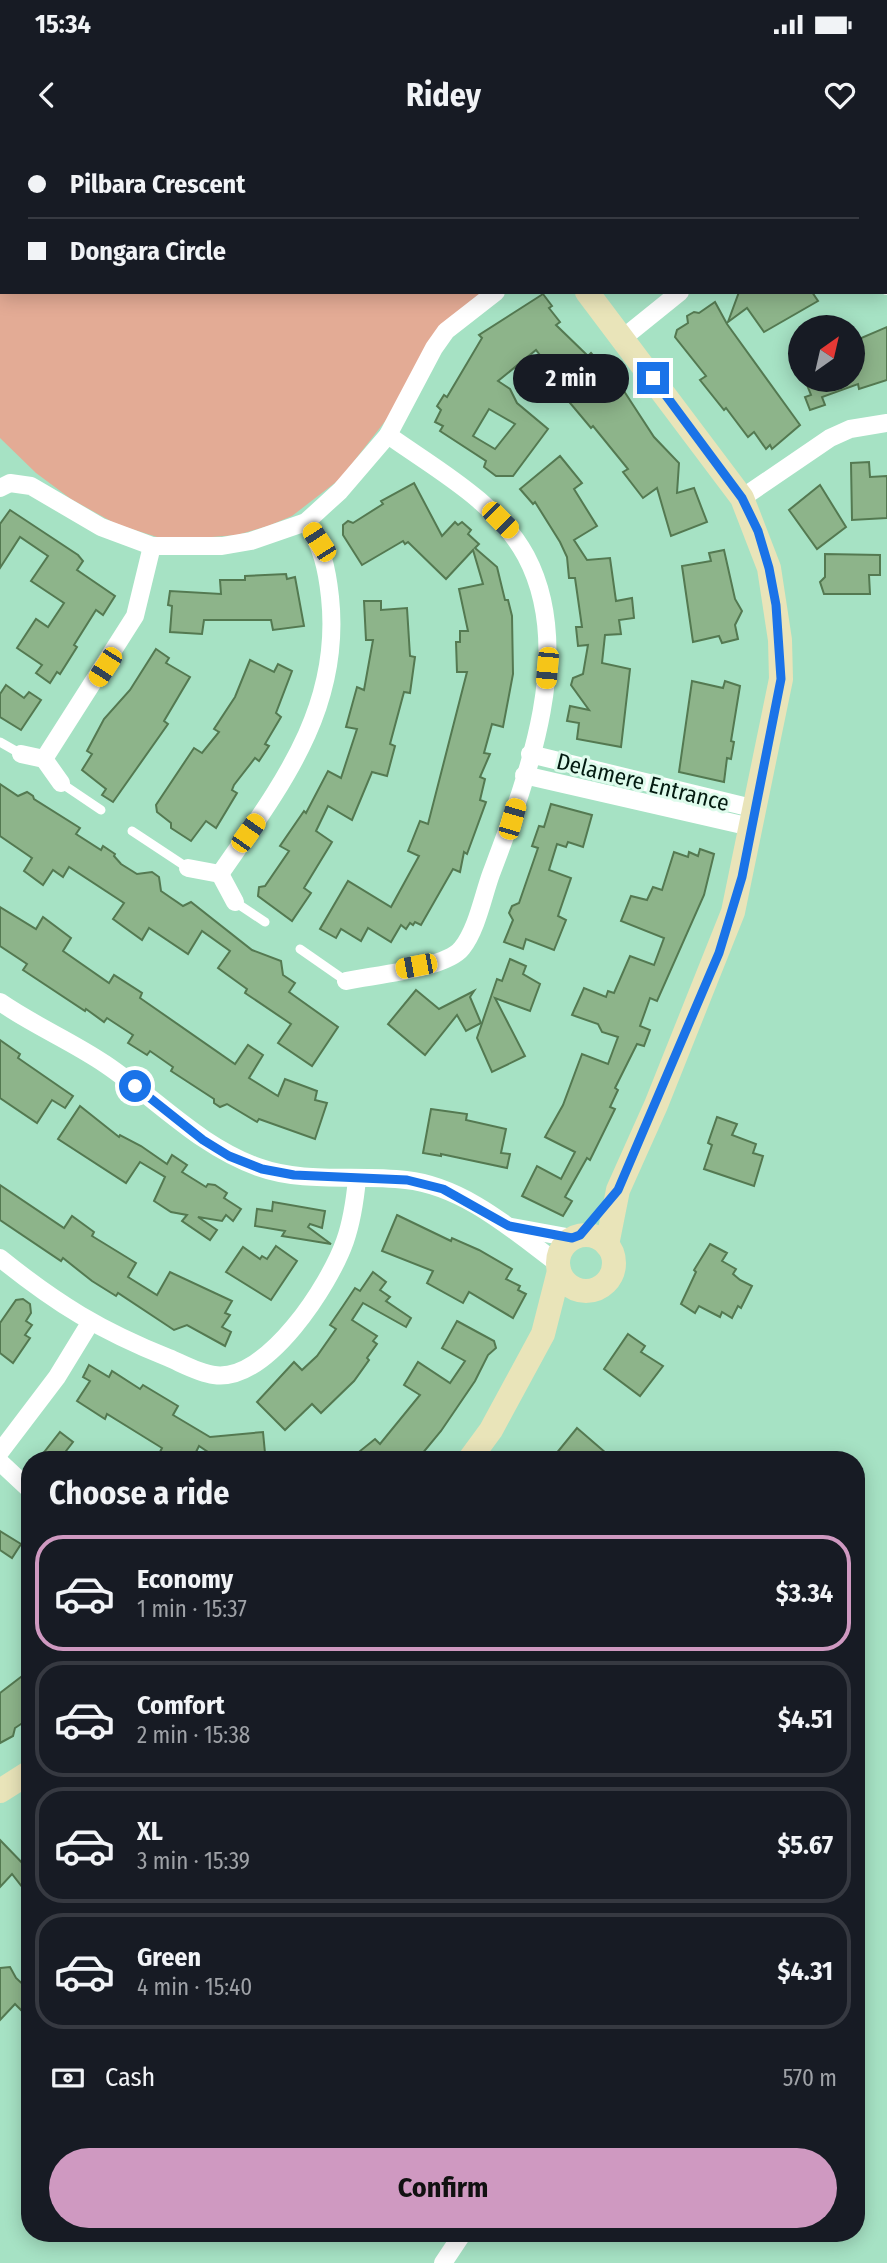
<!DOCTYPE html>
<html lang="en">
<head>
<meta charset="utf-8">
<style>
  :root { --surface:#171b24; --page:#20242c; --text:#f1f3f6; --muted:#9ea1a6; --line:#363941; --accent:#cf99c1 }
  body { margin:0; font-family:"Fira Sans Condensed",sans-serif; background:var(--page); color:var(--text); height:100vh; display:flex; flex-direction:column; font-size:26px; white-space:nowrap }
  * { box-sizing:border-box; margin:0 }
  p { font-size:23px; color:var(--muted) }
  .icon { flex:none; width:38px; height:38px; fill:none; stroke:currentColor; stroke-width:2; stroke-linecap:round; stroke-linejoin:round }
  .map { position:relative; flex:1; overflow:hidden }
  .side { position:absolute; left:21px; top:1311px; width:844px; height:791px; display:flex; flex-direction:column; background:var(--surface); border-radius:28px; box-shadow:0 4px 18px #0003 }
  .side>* { flex:none }
  .hud { position:absolute; left:0px; top:0px; width:887px; height:154px; box-shadow:0 4px 18px #0003; display:grid; align-content:center; height:154px; padding:0 28px; background:var(--surface) }
  .needle { width:46px; rotate:34deg }
  .buttons { position:absolute; left:788px; top:175px; display:grid; gap:14px }
  .buttons a { display:grid; place-items:center; width:77px; height:77px; border-radius:50%; background:var(--surface); box-shadow:0 4px 18px #0003; font-size:35px }
  .end { position:absolute; width:32px; height:32px; margin:-16px; border:9px solid #1a73e8; background:#fff; box-shadow:0 0 0 4px #fff }
  .from { border-radius:50% }
  .bubble { position:absolute; height:49px; border-radius:24px; background:var(--surface); box-shadow:0 4px 18px #0003; font-size:23px; font-weight:700; line-height:49px; text-align:center }
  .car { position:absolute; width:21px; height:42px; margin:-21px -10px; border-radius:9px; box-shadow:0 0 5px 2px #0007; background:linear-gradient(#f5c518 24%,#345 0 40%,#f5c518 0 76%,#345 0 86%,#f5c518 0) }
  .hud b { display:flex; align-items:center; gap:24px; height:66px; font-size:26px }
  .hud b+b { border-top:2px solid var(--line) }
  .hud i { width:18px; height:18px; background:var(--text) }
  ul { padding:0; list-style:none }
  li { display:flex; align-items:center; gap:21px; height:116px; margin:0 14px 10px; padding:0 14px; border:4px solid var(--line); border-radius:28px }
  li div { flex:1 }
  li b { display:block; font-size:26px }
  li em { font-style:normal; font-weight:700 }
  li.selected { border-color:var(--accent) }
  li>.icon { width:63px; height:63px; stroke-width:1.5 }
  h2 { padding:0 28px; font-size:32px; line-height:84px }
  .pay { display:flex; align-items:center; gap:18px; height:77px; padding:0 28px; font-size:26px }
  .pay p { margin-inline-start:auto }
  .button { display:flex; gap:14px; margin-top:auto; padding:14px 28px }
  .button a { flex:1; height:80px; border-radius:42px; background:var(--accent); color:#111; font-size:28px; font-weight:700; line-height:80px; text-align:center }
  .status { display:flex; justify-content:space-between; align-items:center; height:49px; padding:0 35px; background:var(--surface); direction:ltr }
  .status svg { height:19px; fill:currentColor }
  header { display:flex; justify-content:space-between; align-items:center; height:91px; padding:0 28px; background:var(--surface); font-size:32px; font-weight:700 }
  .map>svg:first-child { display:block }
</style>
</head>
<body>
<div class="status"><b>15:34</b><svg viewBox="0 0 49 12"><path d="M0 12V9h3v3zM5 12V6h3v6zM10 12V3h3v9zM15 12V0h3v12zM26 1h20v11H26zM47 4h2v5h-2z"/></svg></div>
<header><svg class="icon" aria-label="back" viewBox="0 0 24 24"><path d="M15 5l-7 7 7 7"/></svg>Ridey<svg class="icon" aria-label="heart" viewBox="0 0 24 24"><path d="M12 20l-8-8c-3-5 5-10 8-4 3-6 11-1 8 4z"/></svg></header>
<div class="map">
<svg width="887" height="2123" viewBox="0 0 887 2123">
  <rect width="100%" height="100%" fill="#a6e2c4"/>
  <path fill="#e3ab95" d="M0 0 455 2H2V152H486L340 339 292 376 268 386 237 395 199 398 157 397 116 384 71 359 36 333 0 298Z"/>
  <g fill="#8db48a" stroke="#547951" stroke-width="2" fill-rule="evenodd">
    <path d="M739 152H812L818 161 764 192 747 168 728 182Z"/>
    <path d="M543 154 552 166 549 168 560 182 556 185 588 216 591 213 622 248 654 297 679 323 677 353 694 348 707 382 671 396 657 348 643 358 623 332 628 329 593 286 591 288 570 263 574 260 536 210 498 241 510 249 517 263 548 289 513 336H496L484 327 486 321 440 291 443 286 435 282 441 270 437 266 444 255 447 257 482 198 479 195ZM489 269 515 284 495 309 473 296Z"/>
    <path d="M715 162 727 184 800 285 772 309 770 305 766 309 754 292 748 297 726 268 724 270 700 240 706 236 675 197 677 190 688 183 687 176 694 172 699 173Z"/>
    <path d="M887 187V240L859 249 858 244 822 257 825 265 810 270 805 257 811 255 805 240H852V202Z"/>
    <path d="M560 316 582 343 574 349 597 386 574 400 587 420 610 418 616 461 632 458 634 478 619 480 621 494 605 495 602 523 630 529 621 607 577 599 579 583 567 581 570 566 589 570 571 545 573 538 583 534 588 505 578 506 576 487H582L575 438H569L567 417 560 402 535 362 533 364 520 349Z"/>
    <path d="M869 322 870 337 887 336V378L852 380 851 323Z"/>
    <path d="M414 343 442 396 455 382 458 385 462 382 471 390 468 394 479 404 475 408 497 427 505 460H508L512 476 513 534 503 587 492 584 484 613 490 614 480 637 485 639 480 660 486 662 467 714 464 712 460 732 453 729 421 785 415 782 413 785 410 783 406 789 401 785 391 802 368 788 361 801 341 789 336 798 320 789 348 741 391 767 419 716 408 711 420 681 428 684 467 532H457L456 502H460V491H468L459 449 483 444 473 410 446 439 408 402 405 404 403 401 362 425 343 395V385L348 381 353 383 383 364 381 361Z"/>
    <path d="M820 345 846 387 817 409 789 370Z"/>
    <path d="M10 370 78 415 83 421 77 430 115 456 103 475 96 470 74 505 77 507 60 534 57 532 50 543 36 533 42 525 17 508 36 479 48 487 64 463 31 441 48 416 20 397 0 428V384Z"/>
    <path d="M724 410 735 459 742 471 735 485 738 499 722 503 719 496 693 502 682 426 711 421 709 413Z"/>
    <path d="M825 414 880 415V435H869L870 454H824L820 442 825 437Z"/>
    <path d="M286 434 287 439 295 437 304 486 273 490 271 480H204L202 494 170 492 172 466 168 465 170 451 221 454 220 440H245V436Z"/>
    <path d="M364 461H381V470L407 468 410 516 415 517 410 553 404 552 390 604 395 606 387 636 372 632 352 680 328 666 316 691 332 702 304 748 311 753 292 781 258 756 259 747 265 746 289 711 280 706 304 671 306 673 328 631 341 638 357 589 346 587 357 547 364 550 373 500H366Z"/>
    <path d="M156 509 169 518 166 523 190 537 164 581 168 584 113 662 102 655 106 649 82 630 92 614 87 611 104 579 130 550Z"/>
    <path d="M250 520 274 532 278 524 292 531 276 573 281 577 265 604 269 606 259 621 255 618 234 645 232 650 237 653 216 688 206 681 191 701 171 688V683L157 672 156 665 194 608 202 613 219 592 214 589 235 557Z"/>
    <path d="M692 541 723 548 725 541 740 546 731 601 734 602 731 619 727 618 724 642 679 632Z"/>
    <path d="M6 545 24 558 29 552 41 560 21 590 0 577V554Z"/>
    <path d="M0 644 18 656 27 652 33 656 34 659 80 688 76 694 101 710 103 706 115 714 114 716 121 724 137 734 152 732 159 737 161 751 183 766 191 762 252 810 281 821 283 835 295 843 289 852 338 887 312 926 278 903 291 884 245 853 247 849 218 828 230 811 202 791 188 814 149 788 142 800 113 779 124 763 69 727 63 737 53 730 43 745 24 731 32 718 0 696Z"/>
    <path d="M551 664 592 675 583 707 568 702 566 707 557 704 549 730 571 738 558 776 566 780 554 810 526 799 523 809 504 802 513 780 509 773 512 766 519 763 538 708 532 706 539 686 544 687Z"/>
    <path d="M700 709 714 714 704 755 657 861 650 858 640 886 650 890 644 906 637 904 615 948 618 950 610 967 615 969 590 1020 587 1018 565 1057 572 1061 563 1076 522 1056 537 1026 561 1039 575 1012 545 997 563 965 582 914 608 924 618 897 602 892 598 884 572 875 584 848 606 857 608 851 614 853 630 816 654 825 664 798 621 781 631 756 647 760 653 747 662 750 674 712 688 717 689 712 698 716Z"/>
    <path d="M0 767 36 789 43 777 71 798 63 811 109 843 114 835 142 853 140 858 235 924 248 905 263 915 249 938 278 956 285 939 317 951 315 960 327 963 315 999 259 979 257 982 227 964 220 967 214 963V959L171 931 173 927 150 911 147 915 128 903 133 895 107 878 104 882 86 869 85 871 23 830 27 824 0 806Z"/>
    <path d="M510 819 526 826 523 834 540 844 530 871 495 858 525 916 492 932 477 898 497 839 502 841Z"/>
    <path d="M416 850 439 869 474 851 470 857 481 883 466 891 457 875 425 915 388 884Z"/>
    <path d="M0 900 20 914 18 918 73 956 65 968 52 960 37 983 0 958Z"/>
    <path d="M80 966 119 997 120 995 141 1006 167 1024 172 1015 187 1025 182 1032 206 1047 208 1044 215 1045 227 1053 224 1058 241 1069 233 1081 226 1075 222 1081 198 1077 217 1090 210 1100 182 1081 187 1075 171 1072 154 1061 165 1037 140 1022 126 1043 58 999Z"/>
    <path d="M431 969 467 974 466 980 506 989 501 1013 510 1014 507 1028 441 1014V1016L423 1013Z"/>
    <path d="M717 977 737 984 732 995 756 1004 753 1013 763 1016 754 1046 704 1029 712 1005 708 1003Z"/>
    <path d="M0 1045 64 1088 72 1076 94 1092 92 1096 136 1123 128 1137 157 1155 170 1132 232 1161 225 1173 230 1175 222 1187 231 1192 225 1206 187 1185 174 1190 118 1153 116 1156 92 1141 63 1118 61 1121 0 1080Z"/>
    <path d="M273 1062 325 1071 322 1088 310 1084 308 1087 331 1104 282 1096 285 1091 255 1086 257 1069 272 1071Z"/>
    <path d="M397 1075 451 1101 452 1098 479 1110 512 1129 506 1139 520 1146 518 1150 526 1154 513 1178 469 1152 463 1163 427 1143 433 1131 382 1111Z"/>
    <path d="M710 1104 727 1113 722 1121 736 1129 733 1134 740 1140 752 1146 741 1168 738 1166 732 1178 722 1172 720 1177 699 1166 695 1173 681 1164 696 1132 694 1130Z"/>
    <path d="M276 1106 297 1121 271 1160 226 1132 243 1107 260 1119 262 1116 267 1119Z"/>
    <path d="M373 1132 386 1142 380 1150 390 1157 386 1161 411 1178 406 1187 363 1163 352 1180 377 1196 373 1201 377 1204 367 1218 369 1220 354 1241 321 1273 312 1264 285 1290 257 1262 294 1222 302 1230 317 1216 336 1189 330 1185 343 1166 355 1148 360 1151Z"/>
    <path d="M23 1159 30 1164 31 1173 26 1181 32 1185 25 1195 30 1198 13 1223 0 1213V1183L16 1160Z"/>
    <path d="M457 1181 494 1201 496 1208 488 1215 475 1241 441 1291 417 1320H349L375 1299 380 1304 420 1255 404 1245 418 1222 450 1243 465 1221 442 1208Z"/>
    <path d="M628 1194 645 1206 641 1212 663 1226 640 1256 604 1229Z"/>
    <path d="M89 1225 109 1237 112 1231 140 1249 143 1245 178 1266 173 1275 210 1297 263 1292 265 1313 248 1314V1320H220L199 1306 192 1320H173L160 1312 162 1308 107 1274 105 1279 77 1261 90 1241 83 1237Z"/>
    <path d="M577 1288 614 1320H551Z"/>
    <path d="M60 1292 73 1302 59 1320H38Z"/>
    <path d="M0 1391 21 1404 12 1418 0 1410Z"/>
    <path d="M30 1530V1578L15 1588 13 1596 0 1603V1553Z"/>
    <path d="M0 1700 30 1731V1757L12 1734 0 1747Z"/>
    <path d="M10 1827 16 1838 30 1851V1861L21 1870 15 1864 0 1880V1828Z"/>
  </g>
  <g fill="none" stroke-linecap="round" stroke-linejoin="round">
    <g stroke="#fff" stroke-width="9">
      <path d="M0 602 21 614"/>
      <path d="M61 643 101 670"/>
      <path d="M132 691 188 728"/>
      <path d="M235 762 265 782"/>
      <path d="M300 809 346 841"/>
    </g>
    <g stroke="#fff" stroke-width="18">
      <path d="M811 0 813 2"/>
      <path d="M553 2 556 0"/>
      <path d="M886 144 887 146"/>
      <path d="M623 198 680 152"/>
      <path d="M0 348 10 343 31 346 101 387 152 406H222L251 401 306 382 340 351 388 295 434 208 446 191 496 152"/>
      <path d="M742 358 830 298 850 289 887 283"/>
      <path d="M21 614 44 619 61 643"/>
      <path d="M530 614 756 669"/>
      <path d="M44 619 135 476 152 406"/>
      <path d="M524 635 751 687"/>
      <path d="M188 728 220 734 235 762"/>
      <path d="M220 734C280 647 342 569 330 457 327 429 322 406 306 382"/>
      <path d="M346 841C373 835 446 829 462 808 477 789 483 756 491 734 526 641 577 512 526 416 497 362 437 330 388 295"/>
      <path d="M0 862C33 885 71 901 105 924 157 959 199 1006 258 1027 305 1044 357 1034 406 1040 463 1046 513 1090 557 1123"/>
      <path d="M512 1087 572 1098"/>
      <path d="M0 1118C57 1164 101 1191 169 1218 183 1224 199 1233 214 1235 267 1243 330 1144 345 1101 352 1081 355 1060 357 1039"/>
      <path d="M0 1312 57 1237 90 1183"/>
      <path d="M0 1322 30 1350"/>
      <path d="M443 2123 463 2093"/>
    </g>
    <g stroke="#e9e4b9" stroke-width="24">
      <path d="M470 0 472 2"/>
      <path d="M587 152 742 358 769 428 780 500 781 539 733 772 656 965 618 1050 607 1105"/>
      <circle cx="586" cy="1123" r="28"/>
      <path d="M469 1320 491 1290 543 1194 559 1131"/>
      <path d="M0 1651 30 1632"/>
    </g>
  </g>
  <g fill="none" stroke-linecap="round" stroke-linejoin="round">
    <path stroke="#1a73e8" stroke-width="9" d="M135 946 203 1000 229 1016 262 1029 294 1035 407 1040 443 1049 509 1086 572 1098 580 1095 618 1050 719 813 742 737 781 539 776 465 769 428 758 391 742 358 653 238"/>
  </g>
  <g text-anchor="middle" stroke-width="6" stroke-linejoin="round" paint-order="stroke">
    <g font-size="23" fill="#031a10" stroke="#defbec">
      <text transform="translate(643 642) rotate(14)" y="8">Delamere Entrance</text>
    </g>
  </g>
</svg>
<div class="buttons">
<a><svg class="needle" viewBox="-14 -14 28 28"><path d="M0-13l5 13h-10z" fill="#e53935"/><path d="M0 13l5-13h-10z" fill="#9ea1a6"/></svg></a>
</div>
<i class="end from" style="left:135px;top:946px"></i>
<i class="end" style="left:653px;top:238px"></i>
<div class="bubble" style="left:513px;top:214px;width:116px">2 min</div>
<i class="car" style="left:500px;top:380px;rotate:135deg"></i>
<i class="car" style="left:319px;top:402px;rotate:327deg"></i>
<i class="car" style="left:105px;top:527px;rotate:213deg"></i>
<i class="car" style="left:547px;top:528px;rotate:185deg"></i>
<i class="car" style="left:512px;top:679px;rotate:16deg"></i>
<i class="car" style="left:248px;top:693px;rotate:35deg"></i>
<i class="car" style="left:416px;top:826px;rotate:259deg"></i>
<div class="hud">
<b><i class="from"></i>Pilbara Crescent</b>
<b><i></i>Dongara Circle</b>
</div>
<section class="side">
<h2>Choose a ride</h2>
<ul>
<li class="selected"><svg class="icon" aria-label="car" viewBox="0 0 24 24"><path d="M5 17H2v-5l4-1 3-4h7l3 4 3 1v5h-3M9 17h6M6 11h13"/><circle cx="7" cy="17" r="2"/><circle cx="17" cy="17" r="2"/></svg><div><b>Economy</b><p>1 min · 15:37</p></div><em>$3.34</em></li>
<li><svg class="icon" aria-label="car" viewBox="0 0 24 24"><path d="M5 17H2v-5l4-1 3-4h7l3 4 3 1v5h-3M9 17h6M6 11h13"/><circle cx="7" cy="17" r="2"/><circle cx="17" cy="17" r="2"/></svg><div><b>Comfort</b><p>2 min · 15:38</p></div><em>$4.51</em></li>
<li><svg class="icon" aria-label="car" viewBox="0 0 24 24"><path d="M5 17H2v-5l4-1 3-4h7l3 4 3 1v5h-3M9 17h6M6 11h13"/><circle cx="7" cy="17" r="2"/><circle cx="17" cy="17" r="2"/></svg><div><b>XL</b><p>3 min · 15:39</p></div><em>$5.67</em></li>
<li><svg class="icon" aria-label="car" viewBox="0 0 24 24"><path d="M5 17H2v-5l4-1 3-4h7l3 4 3 1v5h-3M9 17h6M6 11h13"/><circle cx="7" cy="17" r="2"/><circle cx="17" cy="17" r="2"/></svg><div><b>Green</b><p>4 min · 15:40</p></div><em>$4.31</em></li>
</ul>
<div class="pay"><svg class="icon" aria-label="cash" viewBox="0 0 24 24"><path d="M3 7h18v10H3z"/><circle cx="12" cy="12" r="2"/></svg>Cash<p>570 m</p></div>
<div class="button"><a>Confirm</a></div>
</section>
</div>
</body>
</html>
